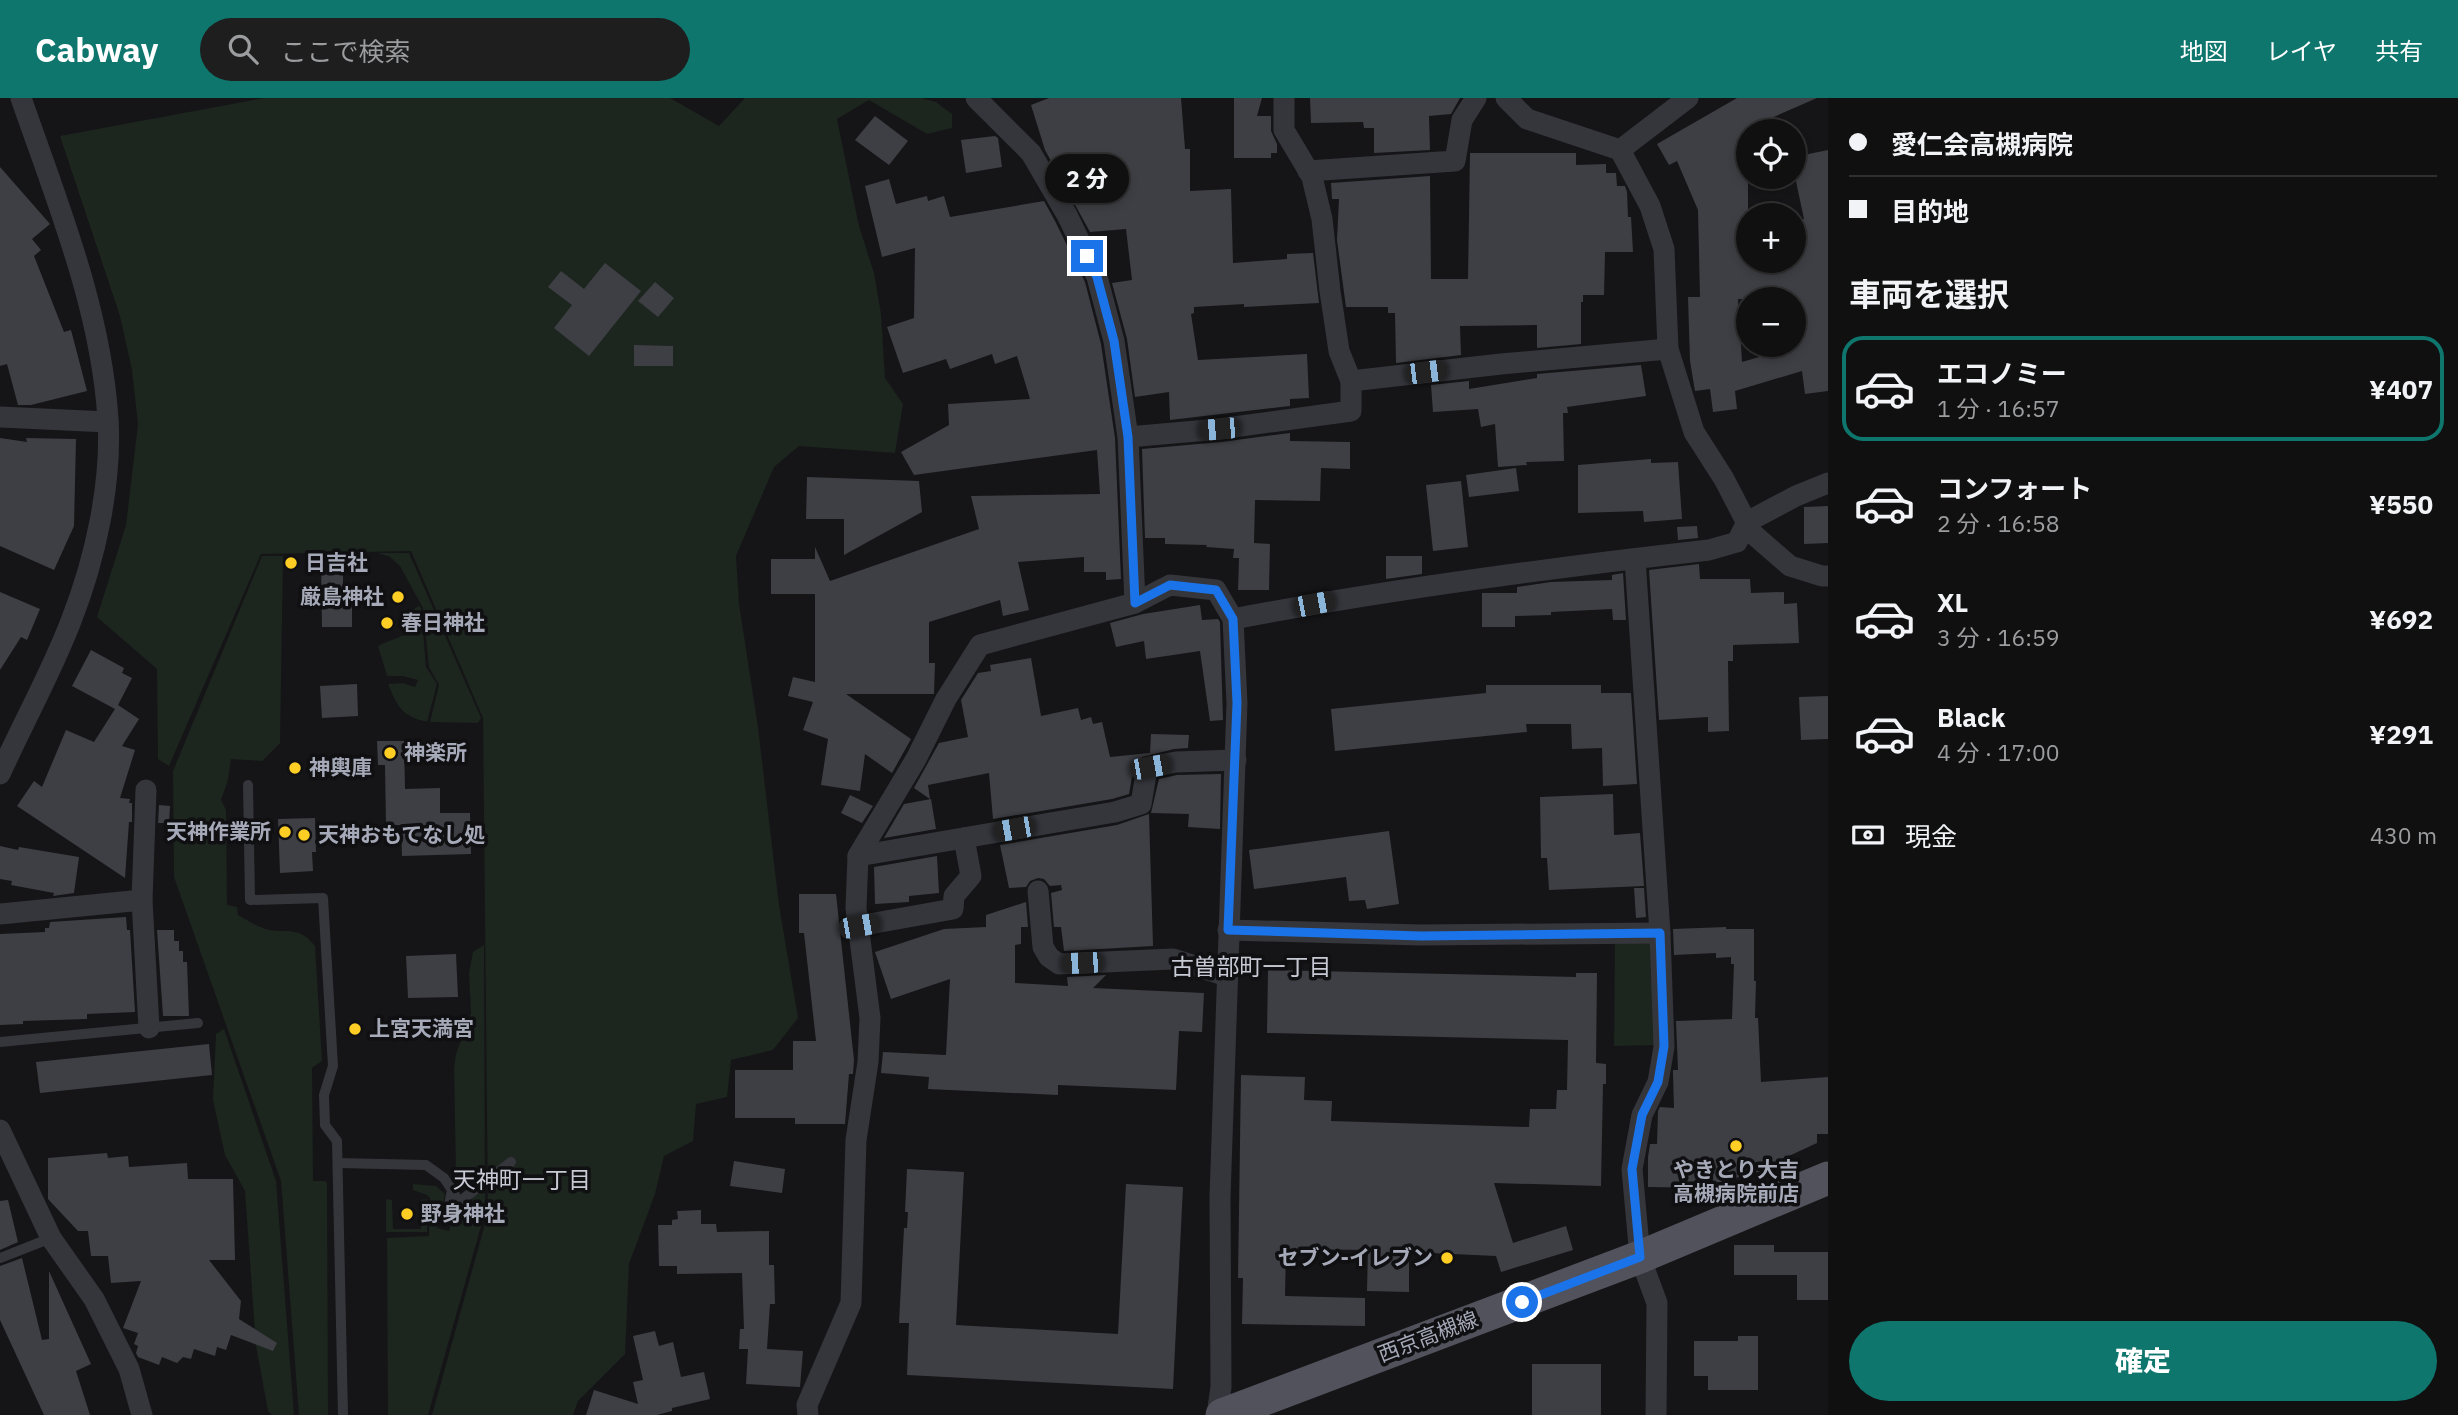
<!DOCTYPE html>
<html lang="ja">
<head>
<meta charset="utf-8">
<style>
  :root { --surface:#101011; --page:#1e1e1f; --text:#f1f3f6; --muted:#9c9d9f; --line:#303031; --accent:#0f766e }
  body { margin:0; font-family:"IBM Plex Sans","Noto Sans JP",sans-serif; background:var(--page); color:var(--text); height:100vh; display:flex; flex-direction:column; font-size:26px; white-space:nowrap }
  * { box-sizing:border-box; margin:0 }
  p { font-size:23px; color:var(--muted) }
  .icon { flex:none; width:38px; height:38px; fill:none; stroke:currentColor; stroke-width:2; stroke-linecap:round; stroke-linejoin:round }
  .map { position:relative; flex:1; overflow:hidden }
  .side { display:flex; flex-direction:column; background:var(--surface); width:630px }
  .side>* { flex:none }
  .banner { display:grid; align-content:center; height:154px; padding:0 21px; background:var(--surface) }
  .tools { position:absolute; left:1736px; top:21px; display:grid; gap:14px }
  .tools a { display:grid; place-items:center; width:70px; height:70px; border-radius:50%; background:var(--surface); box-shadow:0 4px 10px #0003,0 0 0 2px var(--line); font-size:35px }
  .end { position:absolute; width:32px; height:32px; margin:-16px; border:9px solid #1a73e8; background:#fff; box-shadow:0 0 0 4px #fff }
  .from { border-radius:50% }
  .bubble { position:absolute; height:49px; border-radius:24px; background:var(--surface); box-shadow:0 4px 10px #0003,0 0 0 2px var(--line); font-size:23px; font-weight:800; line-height:49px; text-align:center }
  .car { position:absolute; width:21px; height:42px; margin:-21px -10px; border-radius:9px; box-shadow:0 0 5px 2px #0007; background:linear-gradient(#222 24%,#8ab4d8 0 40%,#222 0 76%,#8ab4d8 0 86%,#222 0) }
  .banner b { display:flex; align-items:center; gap:24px; height:66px; font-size:26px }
  .banner b+b { border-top:2px solid var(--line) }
  .banner i { width:18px; height:18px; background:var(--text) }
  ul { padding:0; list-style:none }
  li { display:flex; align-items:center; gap:21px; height:105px; margin:0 14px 10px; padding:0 7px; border:4px solid transparent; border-radius:21px }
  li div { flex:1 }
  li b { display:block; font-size:26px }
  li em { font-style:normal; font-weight:800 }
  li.on { border-color:var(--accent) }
  li>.icon { width:63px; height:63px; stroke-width:1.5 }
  h2 { padding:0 21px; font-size:32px; line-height:84px }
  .pay { display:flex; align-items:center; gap:18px; height:77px; padding:0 21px; font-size:26px }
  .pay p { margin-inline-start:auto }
  .button { display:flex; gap:14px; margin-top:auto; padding:14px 21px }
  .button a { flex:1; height:80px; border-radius:42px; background:var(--accent); color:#fff; font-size:28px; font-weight:800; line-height:80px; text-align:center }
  header { display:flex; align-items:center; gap:42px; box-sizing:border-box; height:98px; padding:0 35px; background:var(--accent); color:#fff }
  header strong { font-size:33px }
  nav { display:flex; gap:38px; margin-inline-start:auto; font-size:24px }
  .search { width:490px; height:63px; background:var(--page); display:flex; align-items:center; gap:18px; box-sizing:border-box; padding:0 24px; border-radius:38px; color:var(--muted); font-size:26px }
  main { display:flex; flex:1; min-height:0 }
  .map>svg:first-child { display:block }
</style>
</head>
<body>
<header>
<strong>Cabway</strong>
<div class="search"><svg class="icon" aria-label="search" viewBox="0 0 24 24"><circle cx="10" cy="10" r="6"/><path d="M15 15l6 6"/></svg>ここで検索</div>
<nav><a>地図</a><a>レイヤ</a><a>共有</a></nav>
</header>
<main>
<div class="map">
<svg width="1828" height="1317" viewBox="0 0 1828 1317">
  <rect width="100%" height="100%" fill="#151517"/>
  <g fill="#1c251e">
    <path d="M264 0H670L719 28 745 0H921L936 4 952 16V30L927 36 869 2 837 21 859 128 874 175 881 216 885 280 903 306 895 355 799 348 774 369 736 458 739 506 758 629 779 807 798 920 773 952 731 962 727 999 696 1006 693 1043 664 1058 655 1096 629 1166 625 1256 578 1303 573 1317H432L488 1115 483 620 411 453 261 456 169 668 158 661 157 571 97 519 126 427 138 326 132 272 120 218 60 38Z"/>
    <path d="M378 455H409L481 620 478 625 430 624 439 587 429 569 423 510 400 468 390 459Z"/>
    <path d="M262 458H283L280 645 262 663 231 661 228 682 221 702 226 712 227 807 237 809 238 817C247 822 259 830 269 832 289 835 299 828 315 848L322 963 312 970 313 1083H325L327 1085 328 1317H299L281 1083 174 779 173 673Z"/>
    <path d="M419 508 421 510 426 569 437 586 427 624C402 618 398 610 388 586L403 585 415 589 418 582 403 578H387L378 548C388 542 403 540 410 532L409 514Z"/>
    <path d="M1660 835 1658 947 1614 948 1615 836Z"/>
    <path d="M484 847 485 1114 428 1317H388L387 1140 429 1138 430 1100 427 1097 413 1092V1086L436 1088 445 1096 437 1130 449 1133 455 1113 473 1103 469 1091 456 1075 454 970 456 956 471 915 469 875 473 854Z"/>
    <path d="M224 931 276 1083 294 1317H272L268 1313 256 1248 245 1093 225 1057 213 1002 216 936Z"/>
    <path d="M386 1101 392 1102 393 1131H421V1102L427 1101V1134H386Z"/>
  </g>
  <g fill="#3e3f44" fill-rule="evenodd">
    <path d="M1049 0H1181L1185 51H1190V93L1231 91 1233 165 1287 161V156L1313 155 1319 205 1244 209V206L1194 209V215L1191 216 1198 262 1307 256 1309 300 1290 301V308L1170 322 1169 294 1135 299 1127 241 1112 185 1132 182 1126 131 1090 134 1045 52 1031 7Z"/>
    <path d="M1234 0H1262L1257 18H1271V33L1277 46V55H1271V60H1234Z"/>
    <path d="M1310 0H1460L1451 16 1429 18 1430 52 1374 55V30H1364L1363 24 1311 25Z"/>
    <path d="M1737 0H1817L1760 25 1763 33H1748V163H1794V122L1804 121 1794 74V59L1828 52V293L1805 296 1802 273 1735 293 1737 311 1713 314 1710 291 1695 293 1690 263 1688 199H1700L1698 112 1677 63 1669 67 1657 46ZM1738 201H1794V247H1789L1790 250 1742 264Z"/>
    <path d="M875 18 908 43 889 67 855 42Z"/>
    <path d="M995 38 998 40 1002 69 966 75 961 42Z"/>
    <path d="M1470 55H1576V67L1606 66V75H1616L1617 88H1625L1627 94 1628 119H1631L1633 154H1605L1604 197H1583V204H1581V246L1537 250V227L1460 228 1461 257 1396 265 1395 215H1388V209H1346L1337 142 1339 101H1332L1331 85 1430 78 1431 181H1468Z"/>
    <path d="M0 69 50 126 32 141 41 152 34 158 64 234 71 232 87 293 31 307H18L7 266 0 268Z"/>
    <path d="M889 81 896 106 927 98 928 103 944 98 950 119 1044 103 1055 123 1085 184 1101 246 1115 340 1121 481 1106 482V474H1084V459L1018 464 1029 512 1003 518 1000 502 929 524V565H935L934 596H846L911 641 892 675 865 656 860 693 821 687 828 641 803 632 813 604 788 598 793 579 815 584V496H771V461H815V449L830 483 979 431 971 398 1100 396 1097 352 914 377 901 354 949 327 948 306 1030 301 1017 258 995 266 992 256 950 271 946 261 903 275 887 229 914 220 915 150 882 159 865 88Z"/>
    <path d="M605 165 641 193 589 258 554 230 572 207 548 189 561 173 584 191Z"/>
    <path d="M655 184 674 200 658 219 638 203Z"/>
    <path d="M634 247 673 248V268H634Z"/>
    <path d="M1641 267 1646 298 1567 309 1568 315H1563L1564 363 1526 364 1527 367 1498 369 1495 326 1481 329 1478 311 1433 314 1431 287 1469 283V291L1537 280V276Z"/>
    <path d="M1290 335V343L1350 344V371L1321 370 1320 403 1255 402 1254 445 1270 446 1269 492H1238L1239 460H1233L1234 451 1206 449 1207 447 1165 446V440H1145L1142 351 1221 344Z"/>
    <path d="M0 340 27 344 26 340 76 341 74 428 54 472 0 448Z"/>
    <path d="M1651 361V365L1678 364 1682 421 1644 424 1643 413 1578 415V367Z"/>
    <path d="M1516 370 1519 393 1469 399 1466 377Z"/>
    <path d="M807 379 919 383 922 414 844 457V421H806Z"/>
    <path d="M1461 383 1468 449 1433 453 1426 387Z"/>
    <path d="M1828 408V445L1804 446V409Z"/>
    <path d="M1697 428 1698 440 1678 442 1677 429Z"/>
    <path d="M1386 458H1422V476L1386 481Z"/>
    <path d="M321 461H343V503H352V529H322Z"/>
    <path d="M1699 466 1700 481H1750L1751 495 1784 494V506L1797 505 1799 545 1733 547V563H1728L1729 633 1708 634V619L1659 622 1649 472Z"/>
    <path d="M1623 475 1626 522H1613L1612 511 1551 514V517L1515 518V529H1482V495H1517V489L1551 484 1612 482V477Z"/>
    <path d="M0 494 40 511 27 542 21 539 0 572Z"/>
    <path d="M1200 507 1202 522 1218 521 1220 524 1223 622 1210 623 1200 553 1146 561 1144 543 1116 549 1110 525 1143 516Z"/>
    <path d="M91 552 124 570 122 575 132 580 118 607 139 621 122 648 135 652 120 700 130 701 129 705H132V724H129L125 780 17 708 34 683 42 689 66 632 94 644 115 611 72 588Z"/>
    <path d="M1031 560 1041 618 1078 610 1081 622 1091 619 1093 626 1102 624 1110 659 1150 655 1151 636 1189 637 1188 650 1174 651 1142 659 1133 673 1129 696 1112 701 993 721 989 675 928 687 930 701 914 690 939 645 968 639 961 602 978 575 991 573 990 567Z"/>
    <path d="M357 586 358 618 322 620 320 588Z"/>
    <path d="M1486 587H1601V595H1631L1637 686 1603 688 1602 650 1572 651 1571 626H1526L1527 634 1335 653 1331 611 1486 595Z"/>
    <path d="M1828 598V641L1801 642 1799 599Z"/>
    <path d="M377 643H404L405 691 440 690V715H470L471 756 402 758 401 727H386L385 667H378Z"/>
    <path d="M1221 676 1220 731 1188 729 1189 716 1151 715 1159 681 1177 677Z"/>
    <path d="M1613 696 1614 737 1640 735 1644 788 1549 792 1547 760H1541L1540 699Z"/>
    <path d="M850 697 873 708 862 725 841 715Z"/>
    <path d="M931 701 936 731 884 740 904 706Z"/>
    <path d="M159 707 170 708 169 725H158Z"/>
    <path d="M1149 716 1153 848 1064 853 1061 829H1054L1051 795 1062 792 1061 787 1050 788 1044 781 1038 780 1030 783 1026 789 1009 790 1000 747 1117 727Z"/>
    <path d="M315 720 316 754H312L313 773 280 775 278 721Z"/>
    <path d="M1389 733 1399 806 1367 811 1365 802 1349 803 1346 779 1254 791 1249 752Z"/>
    <path d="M0 748 18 752 19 749 79 759 74 795 53 798 54 795 11 787 12 783 0 781Z"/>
    <path d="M937 758 939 795 909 798V804L875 806 874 769Z"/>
    <path d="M1634 790H1644L1646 819 1636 820Z"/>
    <path d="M799 796H836L854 962 853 976H849L845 1026H795V1020H735V972H793V943H816L804 835H799Z"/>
    <path d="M1026 804 1028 829H1021V846L1015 847V885L1068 888 1067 879 1106 877 1093 890 1204 895 1202 934 1179 933 1176 992 1058 987V997L928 991 929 979 881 975 883 954 946 957 950 881 891 901 875 854 944 831 986 829V817Z"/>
    <path d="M126 819 127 832H130L135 914 87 916V921L23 923V926L0 927V836L45 834V830H49L50 824Z"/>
    <path d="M1726 829V831H1754V883H1756L1755 920H1758L1761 984 1828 979V1036H1817V1045L1767 1068 1768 1071 1711 1087V1090L1648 1089V1059L1650 1046H1657L1658 1013 1660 1009 1674 1010 1673 976V972H1678L1676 923 1732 921 1734 866H1731V859L1716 860V855L1674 857 1673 831Z"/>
    <path d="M157 832H174V843H179V853H183V864H187L189 918H163Z"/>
    <path d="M456 856 458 899 408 900 406 858Z"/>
    <path d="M1268 872 1576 879V875H1597L1596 965 1606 966V986H1603L1601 1088 1494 1085 1513 1145 1566 1128 1573 1152 1501 1174 1496 1158 1409 1154V1194L1367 1193 1368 1152 1286 1151 1285 1198 1365 1200V1228L1242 1226 1243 1180H1238L1241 977 1305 979 1304 1002 1332 1003 1331 1023 1529 1029 1530 1011H1556L1557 992H1567L1568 942 1267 935Z"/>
    <path d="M209 946 212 977 40 995 36 964Z"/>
    <path d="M107 1055 108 1060 128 1058 129 1069 187 1065 188 1081H233L235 1162H209L241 1203 239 1221 277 1245 273 1253 231 1237 226 1252 217 1249 215 1258 194 1251 191 1261 183 1259 177 1265 162 1259 159 1267 138 1259 136 1255 138 1248 134 1246 138 1235 123 1230 141 1183 111 1185 108 1158H91L88 1133H78L48 1101V1060Z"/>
    <path d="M734 1063 785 1071 782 1095 730 1088Z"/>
    <path d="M907 1071 964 1074 956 1227 1118 1236 1126 1086 1183 1089 1173 1291 907 1277 909 1225H899L904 1130H907L908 1114H905Z"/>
    <path d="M8 1102 18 1144 0 1152V1103Z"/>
    <path d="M701 1112V1126H716L717 1134 769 1133V1167H774L775 1206H770L767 1251 803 1253 800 1289 746 1286 748 1251H739L740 1231H744L742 1175 677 1176V1168H659L658 1127H672V1122L678 1121 677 1113Z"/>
    <path d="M1734 1147H1774V1154H1828V1202H1797V1177H1734Z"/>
    <path d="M22 1160 42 1242 49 1241V1173L91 1266 76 1273 90 1317H44L0 1222V1168Z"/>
    <path d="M655 1233 659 1248 673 1244 681 1279 704 1274 710 1301 672 1310V1313L657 1317H586L594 1292 638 1306 633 1284 643 1282 633 1238Z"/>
    <path d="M1738 1238H1758V1292H1708V1278H1694V1243H1738Z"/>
    <rect x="1532" y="1266" width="69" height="51"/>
  </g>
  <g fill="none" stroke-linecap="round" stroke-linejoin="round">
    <g stroke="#35363c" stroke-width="10">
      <path d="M248 687 250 802 323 800 333 968 324 997 325 1027 337 1043 343 1317"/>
      <path d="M0 944 198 925"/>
      <path d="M338 1065 426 1067 444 1080 452 1092 448 1112"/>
      <path d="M452 1092 459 1104 511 1064"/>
      <path d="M0 1160 51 1140"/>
    </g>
    <g stroke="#35363c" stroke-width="21">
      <path d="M976 0 1031 55 1067 117 1097 179 1114 243 1128 339"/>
      <path d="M1284 0V32L1312 79 1322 121 1330 193 1339 253 1351 283"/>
      <path d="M1506 0 1527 21 1620 52 1650 108 1664 151 1668 251 1694 334 1724 381 1752 435 1790 468 1822 478H1828"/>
      <path d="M1620 52 1688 0"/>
      <path d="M1308 73 1455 63 1462 22 1476 0"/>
      <path d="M0 319 108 324"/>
      <path d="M1635 461 1660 835 1664 949 1658 984 1642 1017 1632 1071 1640 1159 1657 1205 1656 1317"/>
      <path d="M1135 505 1128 339 1219 331 1351 313V283L1501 266 1668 251"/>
      <path d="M1233 521C1391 491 1549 470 1709 452L1737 444 1747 424 1796 398 1828 385"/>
      <path d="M0 676C23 625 51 575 71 523 95 462 112 386 108 321 101 210 57 104 21 0"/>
      <path d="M858 758 1115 714 1141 706 1146 676 1150 669 1176 664 1236 662"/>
      <path d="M1038 793 1043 849 1049 859 1059 866 1173 861 1227 878"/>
      <path d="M142 802 146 692"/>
      <path d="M0 816 142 802 149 930"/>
      <path d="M858 828 953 811 954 798 971 778 964 740"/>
      <path d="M1228 832 1421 837 1660 835"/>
      <path d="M0 1032 51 1140 94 1201 129 1271 142 1317"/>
      <path d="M808 1317 807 1307 851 1205 856 1042 868 964 870 920 856 810 858 758 916 661 946 601 980 547 1135 505 1170 487 1216 492 1233 521 1237 605 1220 1099 1221 1289 1217 1317"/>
    </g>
    <path stroke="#51525c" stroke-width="33" d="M1222 1317 1640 1159 1828 1080"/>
  </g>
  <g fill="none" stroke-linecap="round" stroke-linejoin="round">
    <path stroke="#1a73e8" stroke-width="9" d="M1087 158 1097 179 1114 243 1128 339 1135 505 1170 487 1216 492 1233 521 1237 605 1228 832 1421 838 1660 835 1664 948 1658 984 1642 1017 1632 1071 1640 1159 1522 1204"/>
  </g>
  <g fill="#ffce25" stroke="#101012" stroke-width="2.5">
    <circle cx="291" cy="465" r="7"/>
    <circle cx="398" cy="499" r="7"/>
    <circle cx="387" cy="525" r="7"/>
    <circle cx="390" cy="655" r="7"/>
    <circle cx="295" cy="670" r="7"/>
    <circle cx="285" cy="734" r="7"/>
    <circle cx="304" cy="737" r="7"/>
    <circle cx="355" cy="931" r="7"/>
    <circle cx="1736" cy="1048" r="7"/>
    <circle cx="407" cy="1116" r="7"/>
    <circle cx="1447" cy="1160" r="7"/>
  </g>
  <g text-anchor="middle" stroke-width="7" stroke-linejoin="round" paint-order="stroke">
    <g font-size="21" font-weight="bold" fill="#a5a9b8" stroke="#101012" text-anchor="start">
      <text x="305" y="472">日吉社</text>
      <text x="384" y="506" text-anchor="end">厳島神社</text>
      <text x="401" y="532">春日神社</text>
      <text x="404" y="662">神楽所</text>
      <text x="309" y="677">神輿庫</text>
      <text x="271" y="741" text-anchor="end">天神作業所</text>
      <text x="318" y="744">天神おもてなし処</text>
      <text x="369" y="938">上宮天満宮</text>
      <text x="1736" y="1079" text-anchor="middle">やきとり大吉<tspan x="1736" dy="24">高槻病院前店</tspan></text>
      <text x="421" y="1123">野身神社</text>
      <text x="1433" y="1167" text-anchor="end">セブン-イレブン</text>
    </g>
    <g font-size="21" fill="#a5a9b8" stroke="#101012">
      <text transform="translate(1428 1239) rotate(-21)" y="7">西京高槻線</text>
    </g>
    <g font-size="23" fill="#c7c9d4" stroke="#101012">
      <text x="1251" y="877">古曽部町一丁目</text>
      <text x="522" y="1090">天神町一丁目</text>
    </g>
  </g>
</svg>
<div class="tools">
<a><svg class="icon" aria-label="locate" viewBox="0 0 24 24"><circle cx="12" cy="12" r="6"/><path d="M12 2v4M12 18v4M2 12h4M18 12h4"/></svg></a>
<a>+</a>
<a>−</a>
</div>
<i class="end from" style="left:1522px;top:1204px"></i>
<i class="end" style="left:1087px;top:158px"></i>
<div class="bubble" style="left:1045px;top:56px;width:84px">2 分</div>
<i class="car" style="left:1426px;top:274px;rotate:83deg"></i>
<i class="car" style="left:1219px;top:331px;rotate:265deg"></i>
<i class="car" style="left:1314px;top:506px;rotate:79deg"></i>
<i class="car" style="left:1150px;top:669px;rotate:80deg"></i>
<i class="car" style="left:1014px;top:731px;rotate:260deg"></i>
<i class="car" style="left:859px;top:828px;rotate:80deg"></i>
<i class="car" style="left:1082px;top:865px;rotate:268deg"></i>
</div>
<section class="side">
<div class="banner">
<b><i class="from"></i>愛仁会高槻病院</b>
<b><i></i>目的地</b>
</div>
<h2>車両を選択</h2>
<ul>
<li class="on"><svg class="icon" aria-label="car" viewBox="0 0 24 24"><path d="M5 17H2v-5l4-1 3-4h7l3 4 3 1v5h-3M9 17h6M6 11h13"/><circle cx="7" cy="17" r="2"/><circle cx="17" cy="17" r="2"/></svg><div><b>エコノミー</b><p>1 分 · 16:57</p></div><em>¥407</em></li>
<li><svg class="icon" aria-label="car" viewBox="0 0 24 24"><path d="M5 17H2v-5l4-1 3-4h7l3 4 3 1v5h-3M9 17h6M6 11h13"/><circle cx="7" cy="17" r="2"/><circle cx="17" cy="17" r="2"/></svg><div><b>コンフォート</b><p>2 分 · 16:58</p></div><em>¥550</em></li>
<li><svg class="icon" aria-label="car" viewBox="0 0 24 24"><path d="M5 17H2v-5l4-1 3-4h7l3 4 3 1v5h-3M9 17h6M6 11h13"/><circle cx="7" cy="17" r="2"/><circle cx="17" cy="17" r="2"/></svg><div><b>XL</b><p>3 分 · 16:59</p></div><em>¥692</em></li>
<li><svg class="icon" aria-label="car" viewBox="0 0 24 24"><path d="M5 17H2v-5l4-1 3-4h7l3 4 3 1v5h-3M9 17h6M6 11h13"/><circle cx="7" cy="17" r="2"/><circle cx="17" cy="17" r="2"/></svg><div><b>Black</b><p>4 分 · 17:00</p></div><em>¥291</em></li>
</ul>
<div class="pay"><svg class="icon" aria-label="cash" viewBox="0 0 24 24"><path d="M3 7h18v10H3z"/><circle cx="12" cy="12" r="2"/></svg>現金<p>430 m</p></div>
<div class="button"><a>確定</a></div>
</section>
</main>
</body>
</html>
